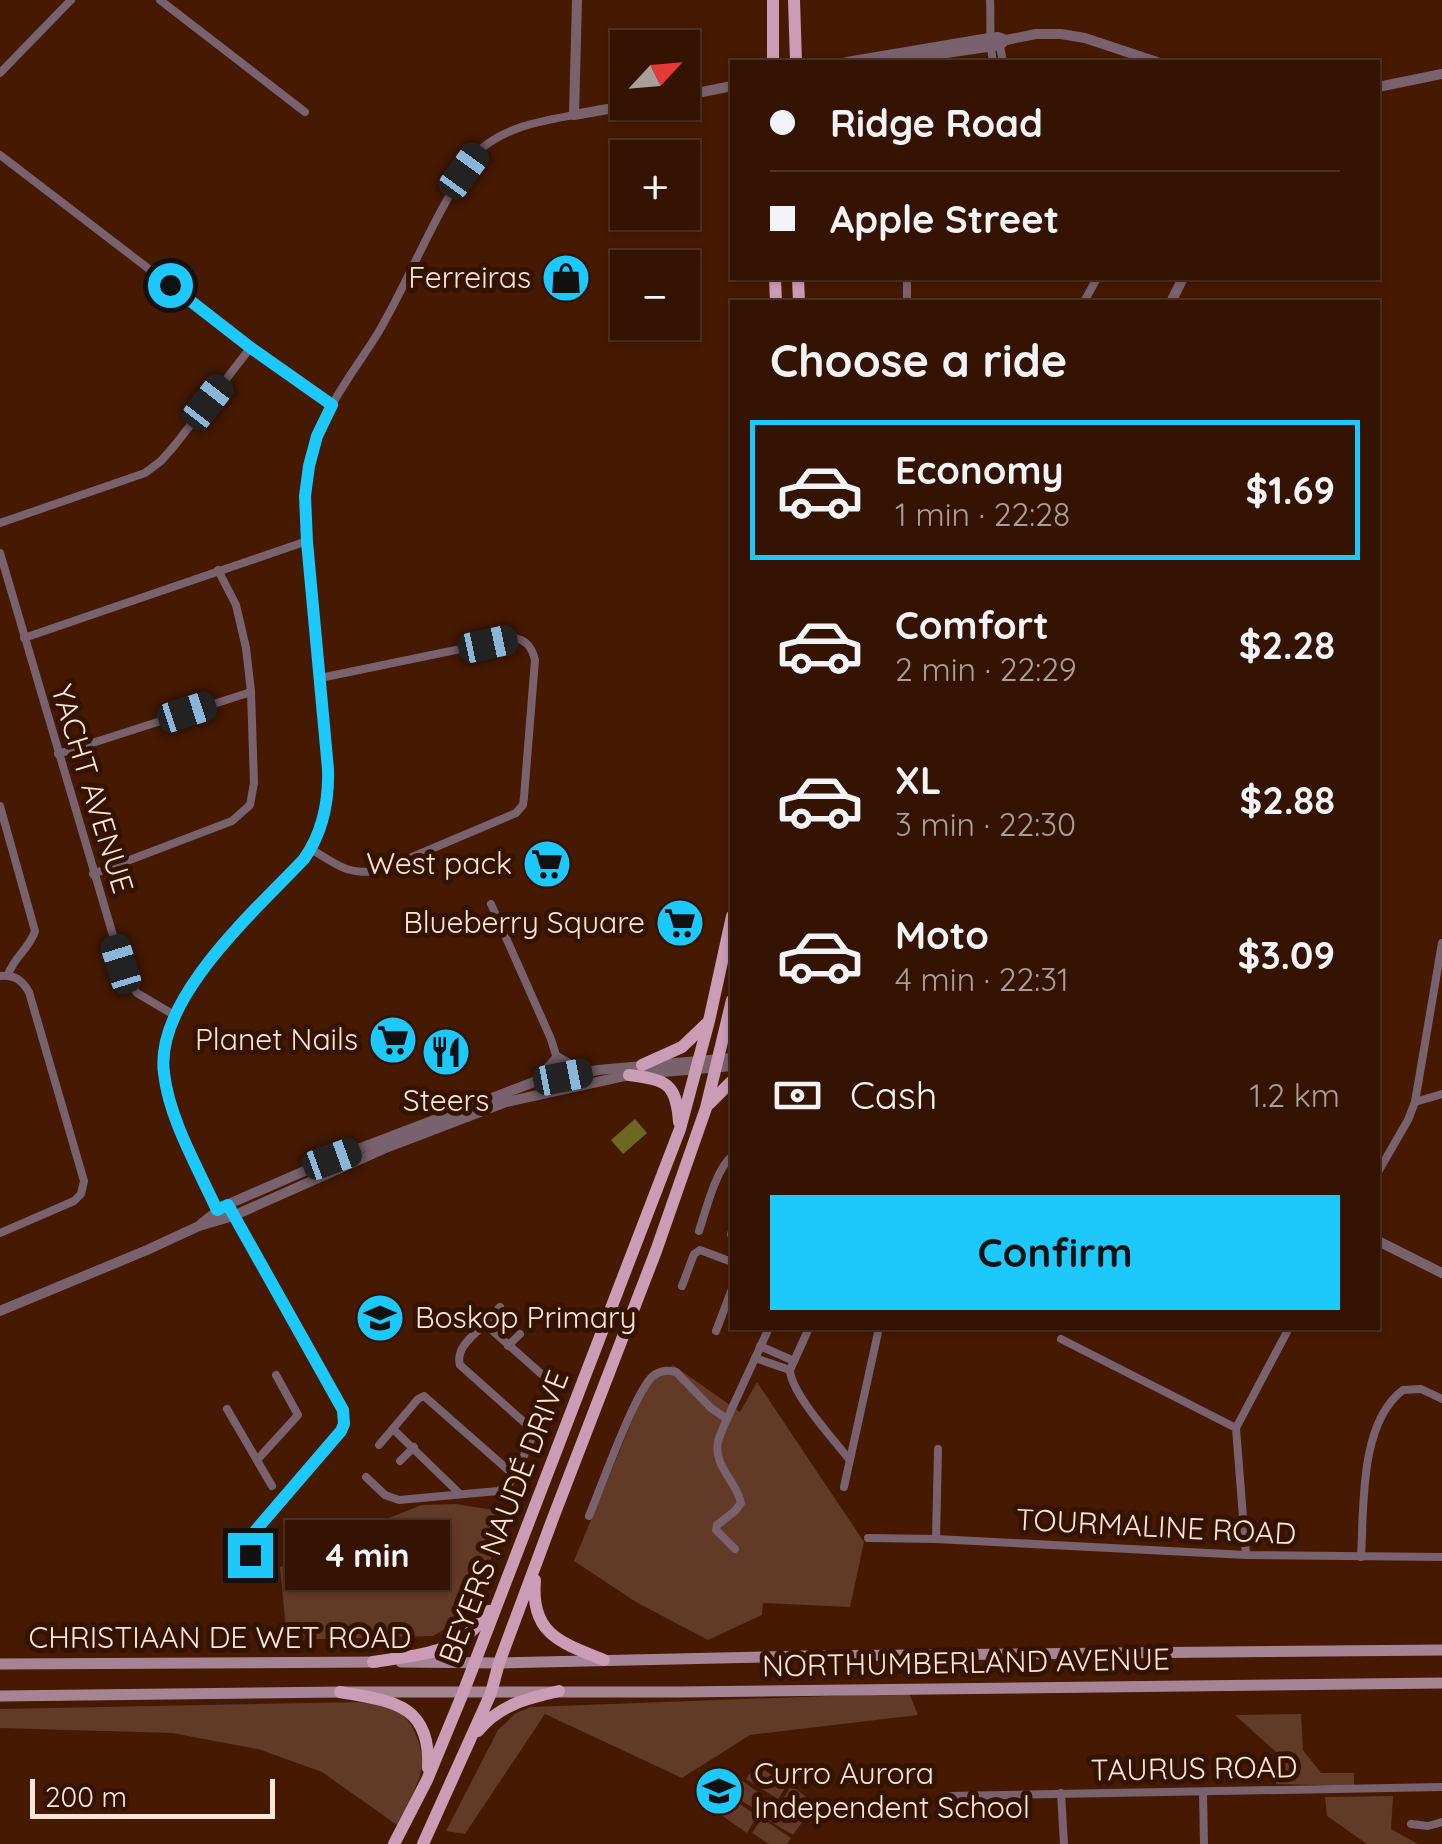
<!DOCTYPE html>
<html lang="en">
<head>
<meta charset="utf-8">
<style>
  :root { --surface:#341302; --page:#3c1c0c; --text:#f1f3f6; --muted:#a99e99; --line:#4e3224; --accent:#1dc9fc }
  body { margin:0; font-family:Quicksand,sans-serif; background:var(--page); color:var(--text); height:100vh; display:flex; flex-direction:column; font-size:38px; white-space:nowrap }
  * { box-sizing:border-box; margin:0 }
  p { font-size:32px; color:var(--muted) }
  .icon { flex:none; width:55px; height:55px; fill:none; stroke:currentColor; stroke-width:2; stroke-linecap:round; stroke-linejoin:round }
  .map { position:relative; flex:1; overflow:hidden }
  .sheet { position:absolute; left:730px; top:300px; width:650px; height:1030px; display:flex; flex-direction:column; background:var(--surface); border-radius:0px; box-shadow:0 2px 8px #0004,0 0 0 2px var(--line) }
  .sheet>* { flex:none }
  .guide { position:absolute; left:730px; top:60px; width:650px; height:220px; border-radius:0px; box-shadow:0 2px 8px #0004,0 0 0 2px var(--line); display:grid; align-content:center; height:220px; padding:0 40px; background:var(--surface) }
  .needle { width:65px; rotate:64deg }
  .fabs { position:absolute; left:610px; top:30px; display:grid; gap:20px }
  .fabs a { display:grid; place-items:center; width:90px; height:90px; border-radius:0px; background:var(--surface); box-shadow:0 2px 8px #0004,0 0 0 2px var(--line); font-size:50px }
  .scale { position:absolute; left:30px; bottom:25px; width:245px; box-sizing:border-box; padding-left:10px; border:5px solid #fde5da; border-top:0; font-size:28px; line-height:35px; white-space:nowrap; color:#fde5da; -webkit-text-stroke:8px #351303; paint-order:stroke }
  .end { position:absolute; width:45px; height:45px; margin:-22px; border:12px solid #1dc9fc; background:#111; box-shadow:0 0 0 5px #111 }
  .from { border-radius:50% }
  .bubble { position:absolute; height:70px; border-radius:0px; background:var(--surface); box-shadow:0 2px 8px #0004,0 0 0 2px var(--line); font-size:32px; font-weight:700; line-height:70px; text-align:center }
  .car { position:absolute; width:30px; height:60px; margin:-30px -15px; border-radius:12px; box-shadow:0 0 8px 2px #0007; background:linear-gradient(#222 24%,#8ab4d8 0 40%,#222 0 76%,#8ab4d8 0 86%,#222 0) }
  .guide b { display:flex; align-items:center; gap:35px; height:95px; font-size:38px }
  .guide b+b { border-top:2px solid var(--line) }
  .guide i { width:25px; height:25px; background:var(--text) }
  ul { padding:0; list-style:none }
  li { display:flex; align-items:center; gap:30px; height:140px; margin:0 20px 15px; padding:0 20px; border:5px solid transparent; border-radius:0px }
  li div { flex:1 }
  li b { display:block; font-size:38px }
  li em { font-style:normal; font-weight:700 }
  li.active { border-color:var(--accent) }
  li>.icon { width:90px; height:90px; stroke-width:1.5 }
  h2 { padding:0 40px; font-size:45px; line-height:120px }
  .pay { display:flex; align-items:center; gap:25px; height:110px; padding:0 40px; font-size:38px }
  .pay p { margin-inline-start:auto }
  .primary-button { display:flex; gap:20px; margin-top:auto; padding:20px 40px }
  .primary-button a { flex:1; height:115px; border-radius:0px; background:var(--accent); color:#111; font-size:40px; font-weight:700; line-height:115px; text-align:center }
  .map>svg:first-child { display:block }
</style>
</head>
<body>
<div class="map">
<svg width="1442" height="1844" viewBox="0 0 1442 1844">
  <rect width="100%" height="100%" fill="#451902"/>
  <g fill="#623a28">
    <path d="M673 1365 740 1412 757 1382 864 1542 850 1607 763 1603 762 1615 708 1640 636 1602 574 1561 647 1385Z"/>
    <path d="M456 1504 511 1513 471 1604C461 1619 449 1627 433 1636L287 1640 280 1567 389 1518 422 1505Z"/>
    <path d="M909 1693 918 1715 750 1735 682 1778 545 1714 465 1834 446 1831 498 1730 516 1713 531 1707Z"/>
    <path d="M360 1702C372 1704 388 1704 398 1711 415 1723 427 1755 420 1775 415 1792 405 1808 397 1825L322 1772 258 1749 172 1733 0 1728V1709Z"/>
    <path d="M1301 1714 1303 1750 1321 1773H1354V1786L1276 1784V1752L1235 1715Z"/>
    <path d="M756 1765 787 1785 778 1799 746 1779Z"/>
    <path d="M738 1778 768 1799 759 1812 728 1792Z"/>
    <path d="M791 1786 822 1808 812 1824 782 1801Z"/>
    <path d="M727 1795 757 1816 747 1833 715 1811Z"/>
    <path d="M1393 1796 1391 1829 1418 1844H1367L1327 1816 1325 1797Z"/>
    <path d="M773 1802 803 1821 793 1835 763 1817Z"/>
    <path d="M762 1818 791 1838 787 1844H769L752 1833Z"/>
  </g>
  <path fill="#6c6721" d="M635 1119 647 1133 623 1154 611 1140Z"/>
  <g fill="none" stroke-linecap="round" stroke-linejoin="round">
    <g stroke="#79626e" stroke-width="8">
      <path d="M160 0 305 112"/>
      <path d="M990 0C991 21 989 41 993 62"/>
      <path d="M999 41 1003 62"/>
      <path d="M0 73 71 0"/>
      <path d="M0 155 251 347 332 405"/>
      <path d="M907 302V278"/>
      <path d="M1084 302 1097 278"/>
      <path d="M0 523 145 473 161 461 175 445 251 347"/>
      <path d="M0 553 125 976 137 993 174 1015"/>
      <path d="M24 638 307 541"/>
      <path d="M58 754 251 692"/>
      <path d="M0 806 35 931C30 948 13 958 8 975"/>
      <path d="M311 849C337 865 347 875 379 871L516 813 523 805 524 797 535 660C532 648 527 640 514 638L320 678"/>
      <path d="M93 874 232 821 250 805 254 783 251 692 246 648 236 605 218 570"/>
      <path d="M491 904 551 1039 566 1088"/>
      <path d="M0 976C14 974 22 980 29 992L84 1181 81 1194 74 1201 0 1233"/>
      <path d="M537 1079 557 1056 576 1067 590 1070"/>
      <path d="M1415 1102 1442 1094"/>
      <path d="M1378 1172 1408 1120 1415 1102 1442 943"/>
      <path d="M217 1212C199 1169 168 1116 163 1069 157 997 258 908 304 859 323 832 329 800 328 769L306 520C305 492 307 464 317 438 330 400 357 367 378 333 405 287 425 237 452 191 461 176 469 159 482 148 509 126 542 121 574 115"/>
      <path d="M232 1212 339 1402C347 1418 342 1430 332 1443L256 1530 252 1539 250 1555"/>
      <path d="M699 1231C706 1210 716 1169 732 1156"/>
      <path d="M731 1234 732 1231"/>
      <path d="M682 1286 694 1254 700 1250 732 1262"/>
      <path d="M485 1324 500 1307"/>
      <path d="M809 1328 790 1370C791 1393 833 1439 849 1459"/>
      <path d="M716 1331 732 1289"/>
      <path d="M1061 1339 1236 1428"/>
      <path d="M508 1346 520 1334"/>
      <path d="M760 1346 794 1361"/>
      <path d="M755 1358 790 1370"/>
      <path d="M227 1409 272 1486"/>
      <path d="M727 1419C724 1426 720 1434 718 1442 713 1466 737 1482 741 1503L735 1511 717 1525 716 1530 735 1549"/>
      <path d="M393 1429 460 1494"/>
      <path d="M379 1445 418 1399 424 1396 515 1476"/>
      <path d="M257 1460 298 1415 276 1375"/>
      <path d="M400 1461 414 1447"/>
      <path d="M366 1477 385 1495 399 1500 498 1491 508 1485 515 1476 551 1395 552 1387 547 1379 485 1324C474 1335 455 1348 460 1365L534 1431"/>
      <path d="M844 1487 879 1328"/>
      <path d="M589 1516C600 1490 636 1389 653 1376 661 1370 667 1370 676 1372L711 1408 727 1419 769 1328"/>
      <path d="M868 1538 936 1539 1246 1555 1442 1557"/>
      <path d="M936 1539 938 1449"/>
      <path d="M1246 1555 1236 1428 1289 1328"/>
      <path d="M1361 1557C1364 1508 1359 1423 1403 1390L1421 1389 1442 1399"/>
      <path d="M1203 1792 1204 1844"/>
      <path d="M1061 1793 1064 1844"/>
      <path d="M947 1796 1442 1787"/>
      <path d="M1411 1824 1428 1826 1442 1822"/>
    </g>
    <g stroke="#79626e" stroke-width="10">
      <path d="M577 0 574 115 647 102"/>
      <path d="M847 62 989 38 998 37 1006 40 1036 34H1061L1085 38 1157 62"/>
      <path d="M887 62 1000 45 1006 40"/>
      <path d="M1378 87 1442 74"/>
      <path d="M682 96 732 86"/>
      <path d="M1171 302 1183 278"/>
      <path d="M201 1224 224 1206 332 1159 534 1082 598 1070 732 1058"/>
      <path d="M1378 1241 1442 1273"/>
      <path d="M0 1311 147 1250 199 1226 233 1216 388 1147 506 1102 629 1075 732 1066"/>
    </g>
    <g stroke="#a78396" stroke-width="11">
      <path d="M401 1662 499 1663 802 1656 1442 1650"/>
      <path d="M0 1664 378 1662"/>
      <path d="M0 1696 340 1692H680L1442 1683"/>
    </g>
    <g stroke="#ca9cb5" stroke-width="12">
      <path d="M794 0 796 62"/>
      <path d="M773 62V0"/>
      <path d="M775 278 776 302"/>
      <path d="M798 278 799 302"/>
      <path d="M642 1065 682 1047 706 1024"/>
      <path d="M629 1075C666 1080 676 1082 679 1122"/>
      <path d="M709 1104 732 1081"/>
      <path d="M535 1580C530 1634 561 1643 604 1660"/>
      <path d="M373 1662C421 1654 459 1655 489 1611"/>
      <path d="M340 1692C391 1701 431 1703 428 1768"/>
      <path d="M478 1731C499 1705 528 1698 559 1691"/>
      <path d="M394 1844 427 1780 463 1693 680 1129 709 1021 732 916"/>
      <path d="M423 1844 491 1693 499 1663 553 1518 656 1251 706 1108 732 1000"/>
    </g>
  </g>
  <g fill="none" stroke-linecap="round" stroke-linejoin="round">
    <path stroke="#1dc9fc" stroke-width="12" d="M170 285 251 348 332 405 317 436 309 466 305 496 307 542 328 769C329 801 323 832 304 859 257 909 154 999 164 1073 169 1119 198 1168 217 1210L228 1205 343 1410 344 1424 341 1431 256 1530 250 1544V1555"/>
  </g>
  <defs>
    <g id="shop-disc" transform="scale(2.5)"><circle r="9.5" fill="#1dc9fc" stroke="#351303"/><path d="M-5-2.5h2.3a2.7 3.5 0 0 1 5.4 0H5L5.5 6h-11ZM-1.5-2.5h3a1.5 2.3 0 0 0-3 0Z" fill="#111"/></g>
    <g id="supermarket-disc" transform="scale(2.5)"><circle r="9.5" fill="#1dc9fc" stroke="#351303"/><path d="M-6-5.5h2.5l.6 2H6L4.5 2H-2.5L-4.4-4H-6ZM-1.5 3.2a1.3 1.3 0 1 0 .1 0ZM3 3.2a1.3 1.3 0 1 0 .1 0Z" fill="#111"/></g>
    <g id="restaurant-disc" transform="scale(2.5)"><circle r="9.5" fill="#1dc9fc" stroke="#351303"/><path d="M-5-6h1v4h1v-4h1v4h1v-4h1v5L-1.5 .5V6h-2V.5L-5-1ZM5-6V6H3V1.5H1.5Q1.5-4 5-6Z" fill="#111"/></g>
    <g id="school-disc" transform="scale(2.5)"><circle r="9.5" fill="#1dc9fc" stroke="#351303"/><path d="M0-5L7-2L0 1L-7-2ZM-4 1L0 2.5L4 1V4Q0 6-4 4Z" fill="#111"/></g>
  </defs>
  <g fill-rule="evenodd">
    <use href="#shop-disc" x="566" y="278"/>
    <use href="#supermarket-disc" x="547" y="864"/>
    <use href="#supermarket-disc" x="680" y="923"/>
    <use href="#supermarket-disc" x="393" y="1040"/>
    <use href="#restaurant-disc" x="446" y="1052"/>
    <use href="#school-disc" x="380" y="1318"/>
    <use href="#school-disc" x="719" y="1791"/>
  </g>
  <g text-anchor="middle" stroke-width="10" stroke-linejoin="round" paint-order="stroke">
    <g font-size="30" fill="#fde5da" stroke="#351303" text-anchor="end">
      <text x="531" y="288">Ferreiras</text>
      <text x="512" y="874">West pack</text>
      <text x="645" y="933">Blueberry Square</text>
      <text x="358" y="1050">Planet Nails</text>
      <text x="446" y="1111" text-anchor="middle">Steers</text>
      <text x="415" y="1328" text-anchor="start">Boskop Primary</text>
      <text x="754" y="1784" text-anchor="start">Curro Aurora<tspan x="754" dy="34">Independent School</tspan></text>
    </g>
    <g font-size="30" fill="#fde5da" stroke="#351303">
      <text transform="translate(92 789) rotate(73)" y="10">YACHT AVENUE</text>
      <text transform="translate(504 1517) rotate(-69)" y="10">BEYERS NAUDÉ DRIVE</text>
      <text transform="translate(1156 1527) rotate(3)" y="10">TOURMALINE ROAD</text>
      <text x="220" y="1648">CHRISTIAAN DE WET ROAD</text>
      <text transform="translate(966 1663) rotate(-1)" y="10">NORTHUMBERLAND AVENUE</text>
      <text transform="translate(1194 1769) rotate(-1)" y="10">TAURUS ROAD</text>
    </g>
  </g>
</svg>
<div class="fabs">
<a><svg class="needle" viewBox="-14 -14 28 28"><path d="M0-13l5 13h-10z" fill="#e53935"/><path d="M0 13l5-13h-10z" fill="#a99e99"/></svg></a>
<a>+</a>
<a>−</a>
</div>
<div class="scale">200 m</div>
<i class="end from" style="left:170px;top:285px"></i>
<i class="end" style="left:250px;top:1555px"></i>
<div class="bubble" style="left:285px;top:1520px;width:165px">4 min</div>
<i class="car" style="left:464px;top:171px;rotate:36deg"></i>
<i class="car" style="left:208px;top:402px;rotate:38deg"></i>
<i class="car" style="left:488px;top:644px;rotate:78deg"></i>
<i class="car" style="left:187px;top:712px;rotate:72deg"></i>
<i class="car" style="left:121px;top:964px;rotate:343deg"></i>
<i class="car" style="left:563px;top:1077px;rotate:79deg"></i>
<i class="car" style="left:332px;top:1159px;rotate:70deg"></i>
<div class="guide">
<b><i class="from"></i>Ridge Road</b>
<b><i></i>Apple Street</b>
</div>
<section class="sheet">
<h2>Choose a ride</h2>
<ul>
<li class="active"><svg class="icon" aria-label="car" viewBox="0 0 24 24"><path d="M5 17H2v-5l4-1 3-4h7l3 4 3 1v5h-3M9 17h6M6 11h13"/><circle cx="7" cy="17" r="2"/><circle cx="17" cy="17" r="2"/></svg><div><b>Economy</b><p>1 min · 22:28</p></div><em>$1.69</em></li>
<li><svg class="icon" aria-label="car" viewBox="0 0 24 24"><path d="M5 17H2v-5l4-1 3-4h7l3 4 3 1v5h-3M9 17h6M6 11h13"/><circle cx="7" cy="17" r="2"/><circle cx="17" cy="17" r="2"/></svg><div><b>Comfort</b><p>2 min · 22:29</p></div><em>$2.28</em></li>
<li><svg class="icon" aria-label="car" viewBox="0 0 24 24"><path d="M5 17H2v-5l4-1 3-4h7l3 4 3 1v5h-3M9 17h6M6 11h13"/><circle cx="7" cy="17" r="2"/><circle cx="17" cy="17" r="2"/></svg><div><b>XL</b><p>3 min · 22:30</p></div><em>$2.88</em></li>
<li><svg class="icon" aria-label="car" viewBox="0 0 24 24"><path d="M5 17H2v-5l4-1 3-4h7l3 4 3 1v5h-3M9 17h6M6 11h13"/><circle cx="7" cy="17" r="2"/><circle cx="17" cy="17" r="2"/></svg><div><b>Moto</b><p>4 min · 22:31</p></div><em>$3.09</em></li>
</ul>
<div class="pay"><svg class="icon" aria-label="cash" viewBox="0 0 24 24"><path d="M3 7h18v10H3z"/><circle cx="12" cy="12" r="2"/></svg>Cash<p>1.2 km</p></div>
<div class="primary-button"><a>Confirm</a></div>
</section>
</div>
</body>
</html>
